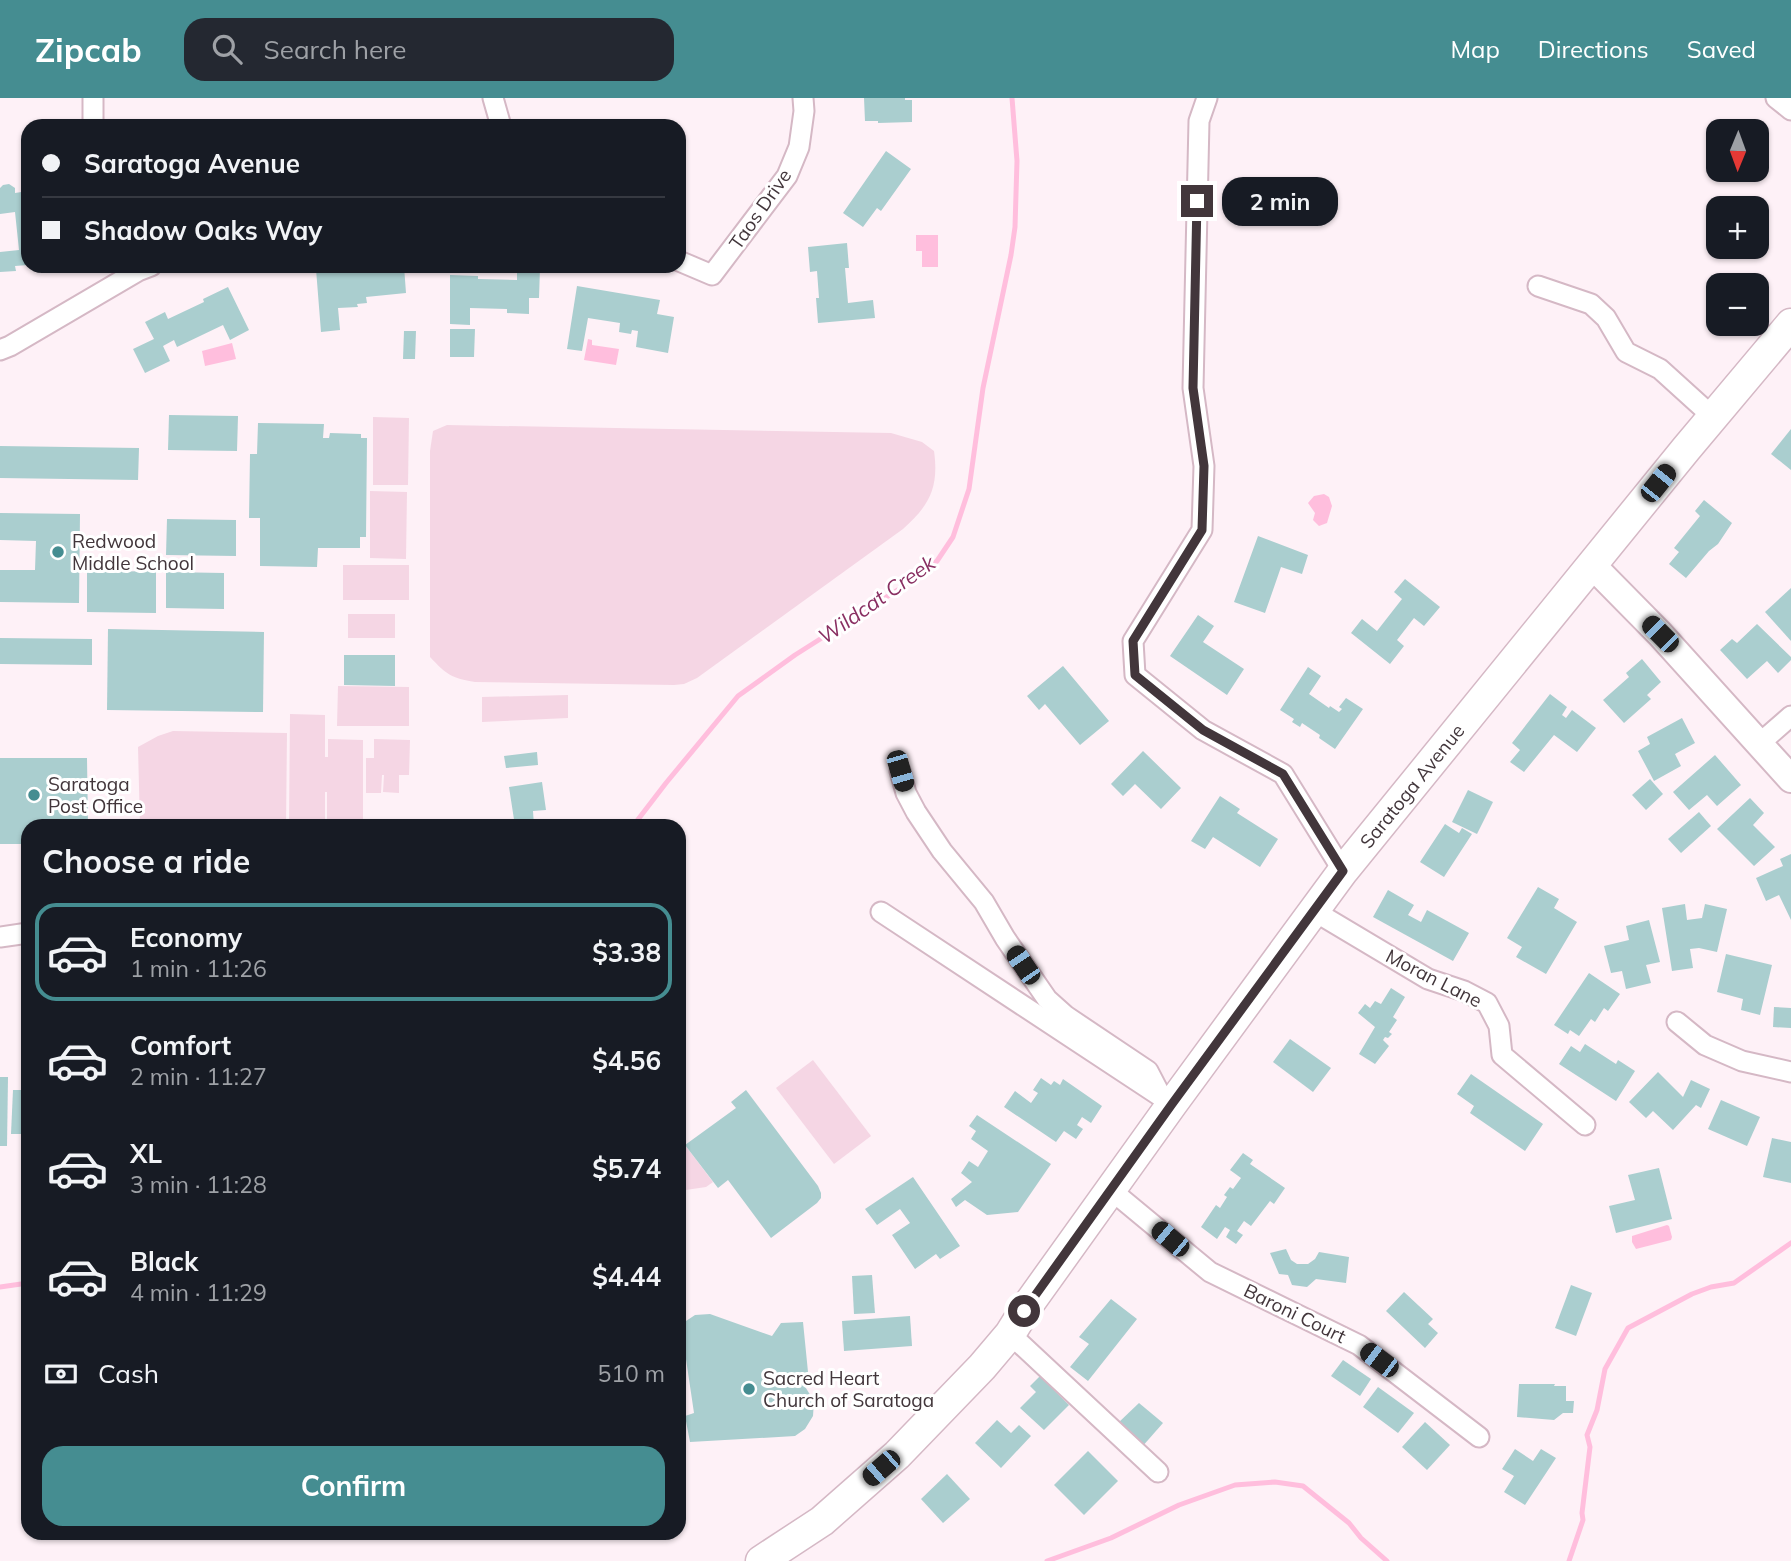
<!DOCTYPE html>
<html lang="en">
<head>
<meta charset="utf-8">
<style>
  :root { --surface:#171b24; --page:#242831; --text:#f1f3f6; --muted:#9ea1a6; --line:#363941; --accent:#458d91 }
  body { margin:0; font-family:Mulish,sans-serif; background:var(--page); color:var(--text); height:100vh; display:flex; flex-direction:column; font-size:26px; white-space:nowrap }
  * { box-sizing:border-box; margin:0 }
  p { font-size:23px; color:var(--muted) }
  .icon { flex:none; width:38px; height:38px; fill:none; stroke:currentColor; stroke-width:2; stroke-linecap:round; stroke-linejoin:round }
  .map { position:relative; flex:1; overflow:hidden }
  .side { position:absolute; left:21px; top:721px; width:665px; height:721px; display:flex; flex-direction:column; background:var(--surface); border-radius:21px; box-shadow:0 2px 5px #0004 }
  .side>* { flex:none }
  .banner { position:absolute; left:21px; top:21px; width:665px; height:154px; border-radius:21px; box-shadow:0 2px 5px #0004; display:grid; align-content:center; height:154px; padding:0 21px; background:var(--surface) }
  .needle { width:46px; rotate:181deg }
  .controls { position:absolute; left:1706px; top:21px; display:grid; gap:14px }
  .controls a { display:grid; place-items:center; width:63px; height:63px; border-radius:14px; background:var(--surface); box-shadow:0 2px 5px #0004; font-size:35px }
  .end { position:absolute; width:32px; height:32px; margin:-16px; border:9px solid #42363b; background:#fff; box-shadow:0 0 0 4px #fff }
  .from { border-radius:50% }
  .bubble { position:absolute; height:49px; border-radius:21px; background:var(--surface); box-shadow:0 2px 5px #0004; font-size:23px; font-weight:700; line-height:49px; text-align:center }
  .car { position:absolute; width:21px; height:42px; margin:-21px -10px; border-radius:9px; box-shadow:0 0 5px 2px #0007; background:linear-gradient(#222 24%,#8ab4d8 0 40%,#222 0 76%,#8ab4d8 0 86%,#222 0) }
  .banner b { display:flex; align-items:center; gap:24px; height:66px; font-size:26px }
  .banner b+b { border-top:2px solid var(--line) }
  .banner i { width:18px; height:18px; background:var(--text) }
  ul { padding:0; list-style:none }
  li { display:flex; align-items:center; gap:21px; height:98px; margin:0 14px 10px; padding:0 7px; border:4px solid transparent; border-radius:21px }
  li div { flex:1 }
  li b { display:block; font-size:26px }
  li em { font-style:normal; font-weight:700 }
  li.current { border-color:var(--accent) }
  li>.icon { width:63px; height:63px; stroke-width:1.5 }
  h2 { padding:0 21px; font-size:32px; line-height:84px }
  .pay { display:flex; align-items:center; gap:18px; height:77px; padding:0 21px; font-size:26px }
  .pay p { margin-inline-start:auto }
  .action { display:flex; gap:14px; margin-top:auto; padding:14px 21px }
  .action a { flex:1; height:80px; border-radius:21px; background:var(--accent); color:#fff; font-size:28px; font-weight:700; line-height:80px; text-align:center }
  header { display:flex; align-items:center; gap:42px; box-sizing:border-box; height:98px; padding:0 35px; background:var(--accent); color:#fff }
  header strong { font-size:33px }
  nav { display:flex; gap:38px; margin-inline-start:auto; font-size:24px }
  .search { width:490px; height:63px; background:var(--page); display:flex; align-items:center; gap:18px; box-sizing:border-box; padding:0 24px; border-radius:21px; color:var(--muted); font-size:26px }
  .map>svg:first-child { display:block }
</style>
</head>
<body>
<header>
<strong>Zipcab</strong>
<div class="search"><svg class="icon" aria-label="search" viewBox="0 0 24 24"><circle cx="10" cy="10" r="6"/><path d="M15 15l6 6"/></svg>Search here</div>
<nav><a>Map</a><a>Directions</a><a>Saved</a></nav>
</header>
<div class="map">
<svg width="1791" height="1463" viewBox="0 0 1791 1463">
  <rect width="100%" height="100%" fill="#fef1f7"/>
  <g fill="#f5d6e4">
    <path d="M373 319 409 320 408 387H373Z"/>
    <path d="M447 327 891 335 922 344 934 353C939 389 930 407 903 431L697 580 684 586 674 587 475 584C451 580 447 577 430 559V353L433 333Z"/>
    <path d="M370 393 407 394 406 461 370 460Z"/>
    <rect x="343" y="467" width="66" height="35"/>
    <rect x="348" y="516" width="47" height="24"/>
    <path d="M338 588 409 589V628H337Z"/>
    <path d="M568 597V620L482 624V599Z"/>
    <path d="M290 616 325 617V659H328V641L363 642V728H327V694H325V726L289 728Z"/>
    <path d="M173 633 287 635 286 728H140L138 649 158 638Z"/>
    <path d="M374 641 410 642 409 677H399V695L383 694 384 677H382L381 695H366V660H374Z"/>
    <path d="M813 962 871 1038 834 1066 776 990Z"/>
    <path d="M679 1046 685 1047 713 1084 706 1089 679 1093Z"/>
  </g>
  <g fill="#ffbedd">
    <path d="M916 137H938V169H922V153H916Z"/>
    <path d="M588 241 592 242V247L619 251 616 267 584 262Z"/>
    <path d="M232 245 236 261 205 268 202 253Z"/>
    <path d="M1324 396 1329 399 1332 408 1327 425 1319 428 1313 422 1315 415 1308 405 1314 398Z"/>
    <path d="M1667 1127 1669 1128 1672 1139 1671 1142 1636 1151 1632 1144V1138Z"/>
  </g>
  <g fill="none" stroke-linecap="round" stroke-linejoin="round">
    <g stroke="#ffbedd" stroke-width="5">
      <path d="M633 728 666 685 738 598 795 557 918 479 937 463 953 439 969 391 983 290 1011 157 1015 129 1017 63 1012 0"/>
      <path d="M0 1189 28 1185"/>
      <path d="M1047 1463 1111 1440 1179 1407 1235 1387 1275 1384 1303 1388 1349 1425 1361 1440 1387 1463"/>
      <path d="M1569 1463 1583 1422 1582 1415 1590 1349 1587 1337 1597 1312 1605 1271 1628 1230 1692 1196 1711 1189 1734 1185 1791 1145"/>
    </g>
  </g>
  <g fill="#aacecf">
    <path d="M864 0H905V2H912V24L878 25V23H865Z"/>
    <path d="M886 53 911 71 881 113 877 110 863 129 843 115Z"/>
    <path d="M9 86 15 90V95L28 93V167L15 168 16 173 0 174V154L19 152 15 114 0 116V90L3 87Z"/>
    <path d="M847 145 849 170H845L848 205 873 202 875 220 818 225 816 200H819L817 173 810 174 808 149Z"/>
    <path d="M334 168H348V174L377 171V168H404L406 195 366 199 367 205 357 206 358 209 338 210 340 232 321 234 316 171 334 170Z"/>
    <path d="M517 170H540L539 200H529V216L507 215V211L470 210V227L450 226V177L478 178V181L517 182Z"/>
    <path d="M577 188 660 202 657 216 674 219 668 255 636 249 638 233 632 232 631 236 619 234 620 225 588 220 582 253 567 251Z"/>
    <path d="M228 189 249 232 230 242 223 227 177 249 174 242 163 248 170 263 145 275 133 251 154 241 145 224 165 214 168 221 204 204 203 201Z"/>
    <path d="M450 231H475L474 259H450Z"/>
    <path d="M404 233H416L415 261H403Z"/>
    <path d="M169 317 238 318 237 353 168 352Z"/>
    <path d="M258 325 324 326 323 340H329L330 335 361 336V340H367L366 439H360V450H318L317 469 260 468V420H249L250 356H257Z"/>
    <path d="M1791 331V372L1771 356Z"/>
    <path d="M0 348 139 350 138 382 0 380Z"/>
    <path d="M1704 402 1732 425 1718 446 1709 453 1686 480 1669 466 1679 454 1674 450 1700 418 1695 413Z"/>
    <path d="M0 415 80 416 79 505 0 504V472H35L36 443 0 442Z"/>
    <path d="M167 421 236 422V458L166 457Z"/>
    <path d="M1258 438 1308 457 1302 476 1281 469 1265 515 1234 504Z"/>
    <path d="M156 473V515L87 514V474Z"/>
    <path d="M166 474 224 475V511L166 510Z"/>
    <path d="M1405 481 1440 509 1424 528 1414 520 1397 542 1404 548 1390 566 1351 535 1362 521 1377 533 1402 501 1394 494Z"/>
    <path d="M1791 490V543L1765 514Z"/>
    <path d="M1198 517 1214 528 1203 544 1244 571 1227 597 1170 558Z"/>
    <path d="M1757 526 1791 559V562L1778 575 1767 563 1747 581 1720 552 1732 541 1737 545Z"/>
    <path d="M108 531 264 534 263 614 107 612Z"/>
    <path d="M0 540 92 541V567L0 566Z"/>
    <path d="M344 557H395V588L344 587Z"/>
    <path d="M1642 561 1661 584 1647 597 1651 601 1624 625 1603 602 1629 579 1626 575Z"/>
    <path d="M1063 568 1109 623 1080 647 1045 606 1039 612 1027 598Z"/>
    <path d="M1308 569 1321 578 1309 596 1329 610 1330 608 1339 614 1342 611 1339 609 1346 600 1363 611 1335 651 1319 640 1320 637 1302 625 1300 629 1292 624 1294 621 1280 612Z"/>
    <path d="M1550 596 1567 609 1562 617 1566 620 1572 612 1596 630 1577 654 1554 637 1524 674 1510 664 1520 652 1512 645Z"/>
    <path d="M1682 620 1695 645 1675 656 1681 668 1654 683 1638 653 1650 646 1647 639Z"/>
    <path d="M1143 653 1181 690 1161 711 1135 686 1123 698 1111 686Z"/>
    <path d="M537 654 538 667 506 670 504 658Z"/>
    <path d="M1715 657 1741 687 1717 708 1707 697 1689 712 1673 694Z"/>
    <path d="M0 660H87L88 728H28V746H0Z"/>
    <path d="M1650 681 1663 696 1646 712 1632 697Z"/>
    <path d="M542 684 546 712 533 713 534 728H515L509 689Z"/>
    <path d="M1468 692 1493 704 1477 736 1452 724Z"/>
    <path d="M1220 698 1240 711 1237 715 1278 741 1260 769 1213 739 1205 751 1191 743Z"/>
    <path d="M1750 700 1764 715 1753 727 1775 749 1754 768 1717 731Z"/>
    <path d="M1699 714 1711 728 1681 755 1668 741Z"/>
    <path d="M1445 726 1459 735 1462 730 1472 736 1444 779 1420 764Z"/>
    <path d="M1791 756V822L1779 797 1766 803 1756 780 1783 768 1780 761Z"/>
    <path d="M1538 789 1559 801 1554 810 1577 824 1546 876 1516 859 1522 849 1507 840Z"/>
    <path d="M1388 792 1414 807 1408 817 1421 824 1427 812 1469 835 1453 863 1373 819Z"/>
    <path d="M1685 806 1687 822 1702 820 1705 806 1727 811 1717 854 1699 850 1690 851 1693 870 1672 873 1662 810Z"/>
    <path d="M1649 822 1660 864 1646 867 1651 885 1626 891 1622 873 1611 875 1604 848 1629 842 1626 828Z"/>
    <path d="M1726 856 1772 867 1760 917 1741 912 1743 901 1717 894Z"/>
    <path d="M1589 875 1620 896 1608 913 1604 910 1595 924 1591 921 1579 938 1570 932 1568 936 1554 927Z"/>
    <path d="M1391 890 1405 899 1393 919 1397 922 1389 934 1392 936 1388 940 1385 939 1383 942 1389 948 1375 966 1359 956 1375 929 1358 915 1365 906 1370 910 1375 903 1381 906Z"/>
    <path d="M1774 909 1791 910V930L1773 929Z"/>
    <path d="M1290 941 1331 970 1313 994 1273 964Z"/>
    <path d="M1585 946 1616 966 1618 962 1635 973 1616 1003 1559 966 1571 948 1580 954Z"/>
    <path d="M1658 974 1683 999 1691 982 1710 991 1701 1010 1696 1007 1673 1032 1653 1013 1646 1020 1629 1004Z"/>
    <path d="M1471 976 1543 1026 1525 1053 1470 1015 1474 1008 1457 996Z"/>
    <path d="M0 979H8L7 1048H0Z"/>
    <path d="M1041 980 1051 987 1054 983 1060 987 1063 981 1102 1008 1091 1025 1082 1019 1077 1027 1083 1031 1076 1041 1064 1033 1056 1044 1004 1009 1015 993 1031 1005 1038 995 1033 992Z"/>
    <path d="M13 992H22L21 1036H11Z"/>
    <path d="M746 992 818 1088 821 1095V1100L817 1105 771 1140 728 1082 718 1090 685 1047 736 1010 731 1004Z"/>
    <path d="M1721 1002 1760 1019 1747 1048 1708 1031Z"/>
    <path d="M977 1017 1051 1066 1018 1114 987 1117 965 1102 956 1109 951 1101 972 1084 961 1075 969 1063 978 1069 988 1053 971 1041 976 1033 969 1028Z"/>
    <path d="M1772 1040 1791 1044V1085L1763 1079Z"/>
    <path d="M1243 1055 1253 1062 1250 1066 1285 1090 1274 1106 1270 1103 1251 1128 1244 1123 1237 1133 1243 1137 1236 1146 1226 1139 1230 1132 1225 1129 1217 1141 1201 1129 1216 1107 1220 1110 1227 1099 1224 1097 1230 1089 1233 1091 1241 1080 1230 1072Z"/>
    <path d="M1659 1070 1672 1121 1616 1135 1609 1108 1635 1102 1628 1077Z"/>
    <path d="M913 1079 960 1148 940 1161 936 1156 915 1171 892 1137 910 1125 900 1111 877 1127 865 1111Z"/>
    <path d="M1286 1151 1291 1162 1297 1166H1308L1315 1161 1319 1154 1349 1159 1346 1185 1316 1181 1307 1189 1292 1187 1288 1177 1279 1176 1270 1155Z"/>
    <path d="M872 1177 875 1215 854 1216 852 1178Z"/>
    <path d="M1571 1187 1592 1195 1576 1238 1555 1230Z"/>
    <path d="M1404 1194 1433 1221 1428 1226 1438 1235 1425 1250 1386 1213Z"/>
    <path d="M1111 1201 1137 1221 1088 1283 1070 1269 1089 1246 1079 1239Z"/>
    <path d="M710 1216 772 1238 781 1225 803 1224 808 1274 799 1279 814 1303 813 1318 805 1331 795 1338 690 1344 685 1318 694 1315 682 1234 686 1223 695 1217Z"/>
    <path d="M910 1218 912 1248 844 1253 842 1223Z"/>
    <path d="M1343 1262 1371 1281 1360 1298 1331 1278Z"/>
    <path d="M1040 1278 1069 1307 1044 1332 1020 1310 1036 1294 1030 1288Z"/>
    <path d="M1519 1286H1555L1554 1288H1566V1303H1574L1573 1315H1563L1554 1322 1517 1319Z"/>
    <path d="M1378 1289 1414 1315 1398 1335 1363 1309Z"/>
    <path d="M1139 1305 1163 1325 1141 1350 1117 1326Z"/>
    <path d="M997 1322 1011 1335 1019 1327 1031 1338 1001 1370 975 1345Z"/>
    <path d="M1425 1324 1450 1347 1427 1372 1402 1349Z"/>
    <path d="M1515 1351 1533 1363 1541 1351 1556 1360 1525 1407 1504 1394 1514 1378 1502 1371Z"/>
    <path d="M1088 1353 1118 1383 1084 1417 1054 1387Z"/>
    <path d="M947 1376 970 1401 943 1425 921 1401Z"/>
  </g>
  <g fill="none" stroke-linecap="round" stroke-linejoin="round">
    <g stroke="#d5b8c5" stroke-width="23">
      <g id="street">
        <path d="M93 0V28"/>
        <path d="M493 0 501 28"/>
        <path d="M1207 0 1199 23 1193 290 1204 368 1202 432 1133 543 1135 577 1203 632 1283 676 1343 773"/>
        <path d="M1776 0 1791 12"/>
        <path d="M679 163 712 177 787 78 799 49 804 13 803 0"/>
        <path d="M1538 188 1591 206 1606 220 1626 254 1660 271 1713 319"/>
        <path d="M0 252 10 248 138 173 151 168"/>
        <path d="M1760 645 1791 618"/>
        <path d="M900 673 906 695 916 714 942 753 984 804 1005 840 1047 901 1066 918 1148 973 1161 998"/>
        <path d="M1314 813 1428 881 1464 893 1487 905 1499 928 1502 957 1585 1027"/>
        <path d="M881 814 1160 998"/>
        <path d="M0 839 28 835"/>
        <path d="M1677 924 1705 947 1742 963 1791 974"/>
        <path d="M1111 1092 1210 1174 1359 1247 1479 1339"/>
        <path d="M1010 1236 1158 1374"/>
      </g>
    </g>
    <g stroke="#d5b8c5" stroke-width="30">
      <path id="secondary" d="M1592 467 1660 536 1791 681"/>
    </g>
    <g stroke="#d5b8c5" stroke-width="33">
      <path id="primary" d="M761 1463 822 1423 897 1357 982 1269 1010 1236 1028 1207 1172 1006 1343 773 1686 351 1791 226"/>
    </g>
    <use href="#street" stroke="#fff" stroke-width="19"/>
    <use href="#secondary" stroke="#fff" stroke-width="26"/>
    <use href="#primary" stroke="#fff" stroke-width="30"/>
  </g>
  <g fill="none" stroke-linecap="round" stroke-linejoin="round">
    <path stroke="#42363b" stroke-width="9" d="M1024 1213 1172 1006 1343 773 1283 676 1203 632 1135 577 1133 543 1202 432 1204 368 1193 290 1197 103"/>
  </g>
  <g fill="#458d91" stroke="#fff" stroke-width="2.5">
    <circle cx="58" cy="454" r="7"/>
    <circle cx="34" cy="697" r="7"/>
    <circle cx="749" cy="1291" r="7"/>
  </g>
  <g text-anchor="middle" stroke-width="6" stroke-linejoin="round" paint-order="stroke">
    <g font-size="19" fill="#42363b" stroke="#fff">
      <text transform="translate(760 111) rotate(-55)" y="7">Taos Drive</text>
      <text transform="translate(1412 688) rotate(-51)" y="7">Saratoga Avenue</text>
      <text transform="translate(1434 880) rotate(27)" y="7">Moran Lane</text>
      <text transform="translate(1295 1215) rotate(26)" y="7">Baroni Court</text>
    </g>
    <g font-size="19" fill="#42363b" stroke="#fff" text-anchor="start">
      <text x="72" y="450">Redwood<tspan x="72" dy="22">Middle School</tspan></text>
      <text x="48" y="693">Saratoga<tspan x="48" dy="22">Post Office</tspan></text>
      <text x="763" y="1287">Sacred Heart<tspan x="763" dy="22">Church of Saratoga</tspan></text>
    </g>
    <g font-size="21" font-style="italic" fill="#892f62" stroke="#fff">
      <text transform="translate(877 502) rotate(-35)" y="7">Wildcat Creek</text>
    </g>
  </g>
</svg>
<div class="controls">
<a><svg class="needle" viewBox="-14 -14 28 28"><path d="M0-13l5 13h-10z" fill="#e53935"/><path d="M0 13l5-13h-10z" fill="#9ea1a6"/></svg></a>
<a>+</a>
<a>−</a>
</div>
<i class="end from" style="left:1024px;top:1213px"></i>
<i class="end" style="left:1197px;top:103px"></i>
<div class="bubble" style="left:1222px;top:79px;width:116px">2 min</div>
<i class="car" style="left:1658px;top:385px;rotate:39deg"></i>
<i class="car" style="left:1660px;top:536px;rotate:315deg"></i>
<i class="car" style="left:900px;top:673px;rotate:164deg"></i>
<i class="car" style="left:1023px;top:867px;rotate:326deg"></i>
<i class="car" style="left:1170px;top:1141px;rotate:310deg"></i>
<i class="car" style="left:1379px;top:1262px;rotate:307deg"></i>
<i class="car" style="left:881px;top:1370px;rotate:229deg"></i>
<div class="banner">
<b><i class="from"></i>Saratoga Avenue</b>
<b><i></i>Shadow Oaks Way</b>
</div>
<section class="side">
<h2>Choose a ride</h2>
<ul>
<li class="current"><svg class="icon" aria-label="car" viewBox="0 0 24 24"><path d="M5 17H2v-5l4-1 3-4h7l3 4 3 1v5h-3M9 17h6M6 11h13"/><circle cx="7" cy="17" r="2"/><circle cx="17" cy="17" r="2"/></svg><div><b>Economy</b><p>1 min · 11:26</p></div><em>$3.38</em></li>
<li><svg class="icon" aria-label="car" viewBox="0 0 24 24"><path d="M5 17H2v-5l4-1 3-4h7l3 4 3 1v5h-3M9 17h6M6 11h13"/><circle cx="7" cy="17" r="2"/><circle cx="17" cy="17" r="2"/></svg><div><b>Comfort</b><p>2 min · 11:27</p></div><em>$4.56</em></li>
<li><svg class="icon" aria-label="car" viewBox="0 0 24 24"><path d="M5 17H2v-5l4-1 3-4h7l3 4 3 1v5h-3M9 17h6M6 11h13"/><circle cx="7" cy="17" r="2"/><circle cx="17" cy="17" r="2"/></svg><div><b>XL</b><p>3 min · 11:28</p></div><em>$5.74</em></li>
<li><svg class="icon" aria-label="car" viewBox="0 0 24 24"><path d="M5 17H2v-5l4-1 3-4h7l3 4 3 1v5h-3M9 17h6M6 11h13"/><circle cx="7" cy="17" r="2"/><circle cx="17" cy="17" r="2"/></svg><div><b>Black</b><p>4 min · 11:29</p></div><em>$4.44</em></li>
</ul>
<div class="pay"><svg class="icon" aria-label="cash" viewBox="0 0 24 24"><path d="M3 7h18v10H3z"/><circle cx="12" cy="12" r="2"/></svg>Cash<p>510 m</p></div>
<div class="action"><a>Confirm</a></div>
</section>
</div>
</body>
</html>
